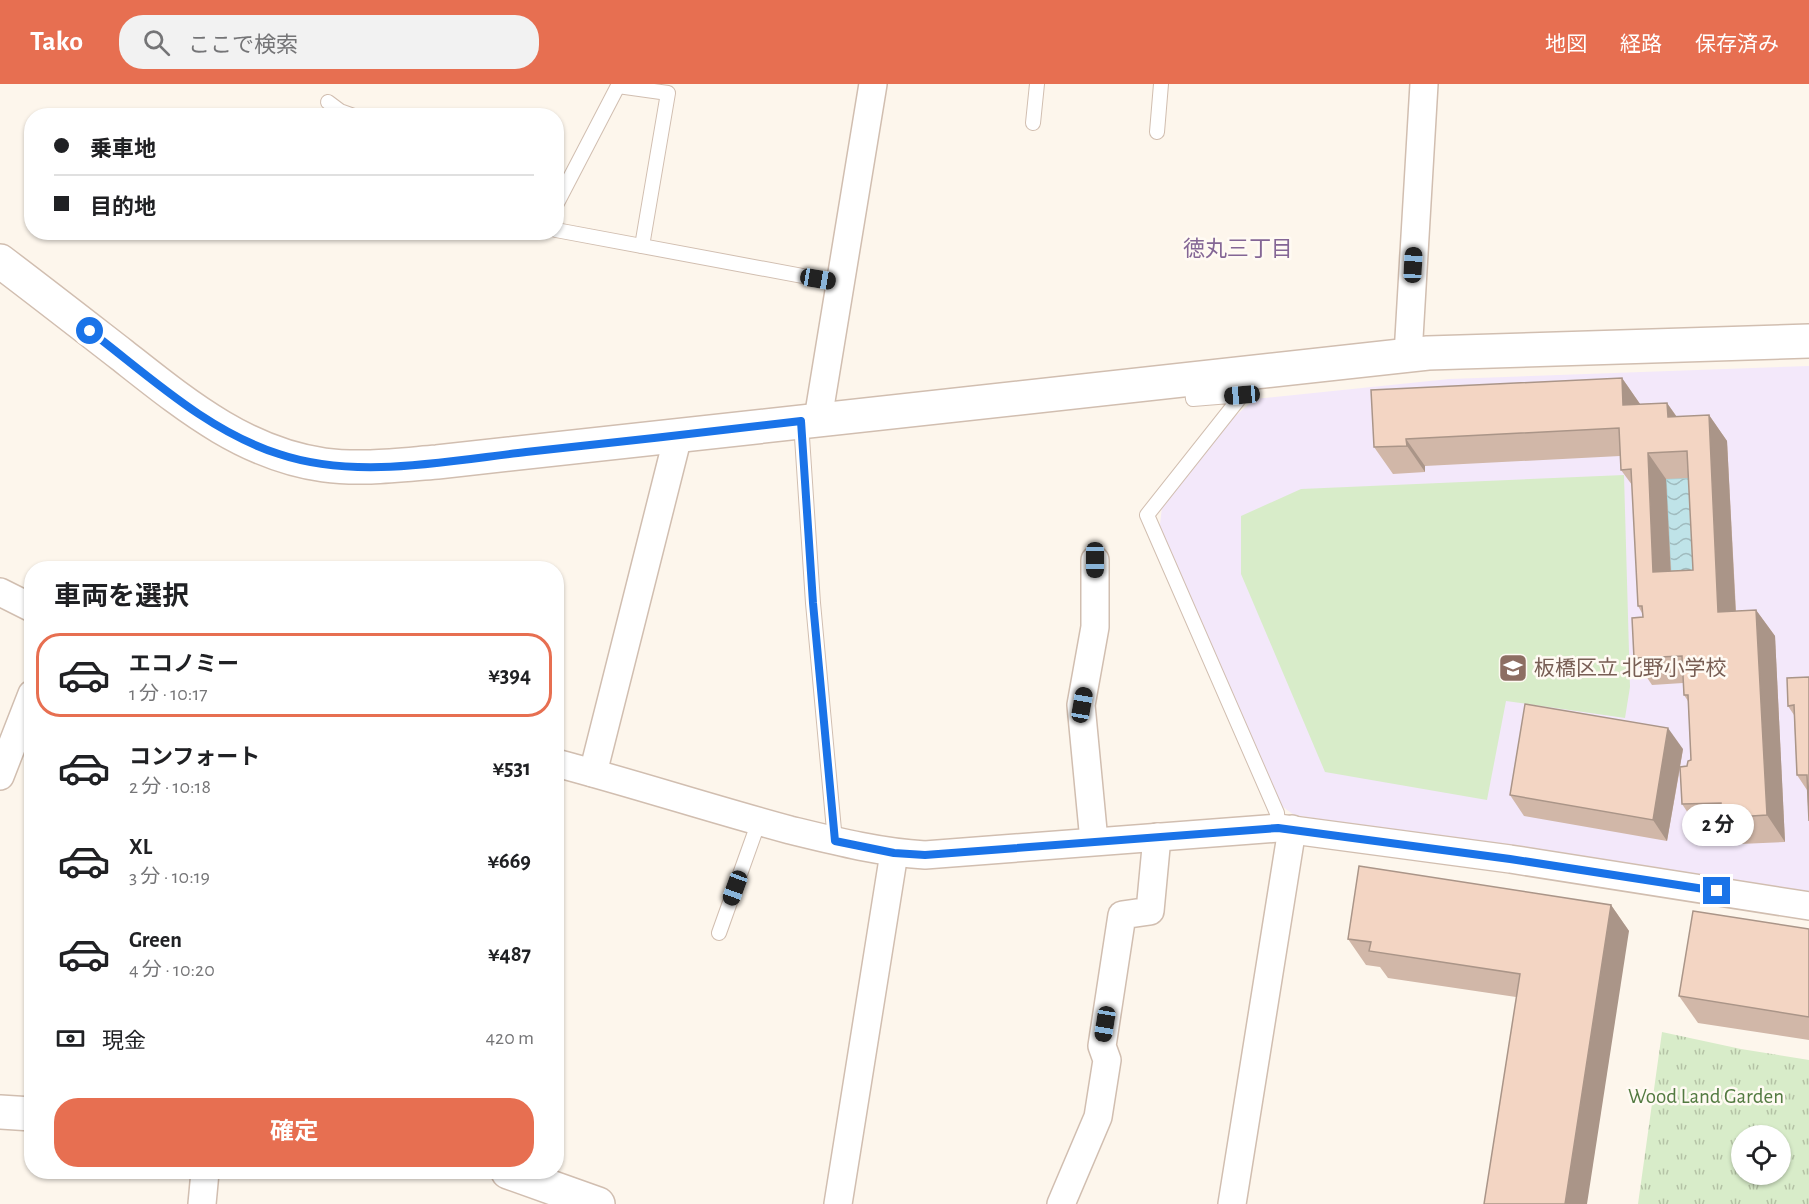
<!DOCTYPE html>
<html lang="ja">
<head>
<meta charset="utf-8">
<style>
  :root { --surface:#fff; --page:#f2f2f2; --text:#202124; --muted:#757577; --line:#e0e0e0; --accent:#e76f51 }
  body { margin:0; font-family:"Alegreya Sans","Noto Sans JP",sans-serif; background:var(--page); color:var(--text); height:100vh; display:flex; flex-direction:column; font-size:22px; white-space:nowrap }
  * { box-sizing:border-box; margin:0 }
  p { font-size:20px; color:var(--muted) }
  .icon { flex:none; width:33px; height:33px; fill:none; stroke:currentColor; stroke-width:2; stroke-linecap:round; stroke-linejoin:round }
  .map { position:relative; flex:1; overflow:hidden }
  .sheet { position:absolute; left:24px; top:477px; width:540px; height:618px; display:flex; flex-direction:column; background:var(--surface); border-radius:24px; box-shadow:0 2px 4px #0004 }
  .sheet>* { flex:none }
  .top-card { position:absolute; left:24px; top:24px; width:540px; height:132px; border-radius:24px; box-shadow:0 2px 4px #0004; display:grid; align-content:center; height:132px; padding:0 30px; background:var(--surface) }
  .buttons { position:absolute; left:1731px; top:1041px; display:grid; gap:12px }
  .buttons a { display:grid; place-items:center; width:60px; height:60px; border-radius:50%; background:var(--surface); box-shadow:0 2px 4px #0004; font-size:30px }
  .end { position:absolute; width:27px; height:27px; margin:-14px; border:8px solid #1a73e8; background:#fff; box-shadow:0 0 0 3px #fff }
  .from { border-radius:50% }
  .bubble { position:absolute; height:42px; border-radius:21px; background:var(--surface); box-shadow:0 2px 4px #0004; font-size:20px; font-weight:700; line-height:42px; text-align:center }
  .car { position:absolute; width:18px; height:36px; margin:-18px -9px; border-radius:8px; box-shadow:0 0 4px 2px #0007; background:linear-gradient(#222 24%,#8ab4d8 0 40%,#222 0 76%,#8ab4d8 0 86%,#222 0) }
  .top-card b { display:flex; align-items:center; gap:21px; height:57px; font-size:22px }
  .top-card b+b { border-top:2px solid var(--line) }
  .top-card i { width:15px; height:15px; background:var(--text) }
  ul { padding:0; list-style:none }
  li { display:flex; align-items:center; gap:18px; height:84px; margin:0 12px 9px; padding:0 18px; border:3px solid transparent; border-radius:24px }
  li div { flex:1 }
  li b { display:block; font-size:22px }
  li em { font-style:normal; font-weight:700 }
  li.current { border-color:var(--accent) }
  li>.icon { width:54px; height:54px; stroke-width:1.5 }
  h2 { padding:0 30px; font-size:27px; line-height:72px }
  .pay { display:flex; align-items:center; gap:15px; height:66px; padding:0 30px; font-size:22px }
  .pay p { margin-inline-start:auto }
  .button { display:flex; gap:12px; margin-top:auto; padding:12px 30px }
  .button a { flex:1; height:69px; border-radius:24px; background:var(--accent); color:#fff; font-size:24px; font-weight:700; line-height:69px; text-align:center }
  header { display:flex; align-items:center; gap:36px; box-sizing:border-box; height:84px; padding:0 30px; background:var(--accent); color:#fff }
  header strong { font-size:28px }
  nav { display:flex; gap:33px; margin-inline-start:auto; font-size:21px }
  .search { width:420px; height:54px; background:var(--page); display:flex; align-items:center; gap:15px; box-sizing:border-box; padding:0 21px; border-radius:24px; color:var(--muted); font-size:22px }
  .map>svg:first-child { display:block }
</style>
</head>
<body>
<header>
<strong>Tako</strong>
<div class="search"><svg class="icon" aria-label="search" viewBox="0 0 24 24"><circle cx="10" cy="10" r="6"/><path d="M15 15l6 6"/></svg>ここで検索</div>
<nav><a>地図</a><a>経路</a><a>保存済み</a></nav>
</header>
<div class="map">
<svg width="1809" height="1120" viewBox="0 0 1809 1120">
  <defs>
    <pattern id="park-tufts" width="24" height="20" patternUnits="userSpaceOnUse" patternTransform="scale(1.5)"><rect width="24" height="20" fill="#d8ecc9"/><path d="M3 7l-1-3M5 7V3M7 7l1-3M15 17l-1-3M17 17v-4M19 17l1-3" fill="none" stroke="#b4c2a5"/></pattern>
    <pattern id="water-waves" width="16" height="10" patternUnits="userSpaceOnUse" patternTransform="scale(1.5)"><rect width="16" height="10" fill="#bfe3e8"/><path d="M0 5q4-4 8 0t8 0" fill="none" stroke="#a0bbbe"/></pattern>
  </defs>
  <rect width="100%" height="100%" fill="#fdf6ec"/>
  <path fill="#f3e8fa" d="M1809 282V809L1294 731 1276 718 1159 449 1162 423 1233 334 1255 315 1449 295Z"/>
  <path fill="url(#park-tufts)" fill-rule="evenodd" d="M1662 948 1741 965 1809 976V1120H1638ZM1742 1052H1780V1090H1742Z"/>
  <path fill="#d8ecc9" d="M1624 391 1630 603 1625 634 1506 617 1487 716 1325 688 1241 490V432L1301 405Z"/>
  <path fill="url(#water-waves)" stroke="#a5d3da" stroke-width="1.5" d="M1706 393 1711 512 1672 514 1666 395Z"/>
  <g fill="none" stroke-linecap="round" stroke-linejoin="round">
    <g stroke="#d1beb0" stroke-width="16">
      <g id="service">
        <path d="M618 2 668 9 642 162"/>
        <path d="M328 18 340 27 354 32"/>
        <path d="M1033 39 1037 0"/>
        <path d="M1157 48 1161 0"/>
        <path d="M556 121 619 0"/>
        <path d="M556 146 840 199"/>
        <path d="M1191 295 1193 315 1242 311 1147 431 1277 729 1278 744"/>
        <path d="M801 338 813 519 835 757"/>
        <path d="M719 849 759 737"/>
      </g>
    </g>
    <g stroke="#d1beb0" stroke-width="30">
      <g id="minor">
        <path d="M1408 271 1424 0"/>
        <path d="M818 335 873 0"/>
        <path d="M0 508 32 524"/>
        <path d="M556 679C635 700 712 725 790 746 835 757 878 768 925 771L1278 744 1510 775 1809 822"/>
        <path d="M593 689 678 352"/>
        <path d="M0 692 32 610"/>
        <path d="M1094 757 1081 621 1095 543V476"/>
        <path d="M202 1120 205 1088"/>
        <path d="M838 1120 894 769"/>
        <path d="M1061 1120 1098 1033 1107 976 1102 962 1122 831 1150 827 1157 753"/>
        <path d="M1232 1120 1292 745"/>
      </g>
    </g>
    <g stroke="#d1beb0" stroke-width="36">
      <g id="tertiary">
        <path d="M0 177C41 208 82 240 122 271 183 319 244 370 324 381 361 386 399 381 437 378L1428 269 1809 257"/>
        <path d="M0 1028 32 1030"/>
        <path d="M508 1088 598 1120"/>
      </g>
    </g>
    <use href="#service" stroke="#fff" stroke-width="14"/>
    <use href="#minor" stroke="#fff" stroke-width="27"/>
    <use href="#tertiary" stroke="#fff" stroke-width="33"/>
  </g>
  <g fill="#d1b7a8" fill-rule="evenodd">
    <path d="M1622 294 1640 320 1667 319 1677 333 1709 331 1727 357 1736 527 1756 526 1775 552 1785 758 1740 760 1729 746 1700 747 1682 720 1680 684 1667 757 1524 732 1510 711 1683 665 1680 683 1687 682 1691 676 1688 617 1684 611 1683 599 1652 601 1634 574 1643 533 1642 529 1638 522 1632 401 1621 386 1620 372 1425 382V388L1393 390 1374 363ZM1689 394 1693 486 1671 487 1666 395Z"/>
    <path d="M1809 593V738L1807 706 1797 691 1794 631 1788 622Z"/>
    <path d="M1611 821 1629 847 1516 913 1388 894 1380 883 1366 881 1348 855Z"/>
    <path d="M1809 845V956L1698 939 1679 912Z"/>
  </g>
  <g fill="#aa9588">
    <path d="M1622 294 1640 320 1623 321Z"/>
    <path d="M1667 319 1685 345 1668 333Z"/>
    <path d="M1709 331 1727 357 1737 554 1718 528Z"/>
    <path d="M1406 355 1425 382V388L1407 362Z"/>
    <path d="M1648 369 1666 395 1672 514 1653 488Z"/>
    <path d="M1756 526 1775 552 1785 758 1767 731Z"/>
    <path d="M1668 644 1683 665 1667 757 1653 736Z"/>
    <path d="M1611 821 1629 847 1587 1120H1565Z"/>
  </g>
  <g fill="#f3d5c3" stroke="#aa9588" stroke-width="1.5" fill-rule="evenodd">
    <path d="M1622 294 1623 321 1667 319 1668 333 1709 331 1718 528 1756 526 1767 731 1721 734V719L1682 720 1680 683 1687 682 1688 677 1691 676 1688 611H1684L1682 572 1634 574 1632 534 1643 533 1642 522H1638L1631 385 1621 386 1619 344 1406 355 1407 362 1374 363 1371 306ZM1687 367 1693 486 1653 488 1648 369Z"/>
    <path d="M1809 593V737L1807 691H1797L1794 621 1788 622 1787 594Z"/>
    <path d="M1525 620 1668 644 1653 736 1510 711Z"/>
    <path d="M1359 782 1611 821 1565 1120H1484L1520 890 1369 867 1371 858 1348 855Z"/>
    <path d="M1693 827 1809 845V933L1679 912Z"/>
  </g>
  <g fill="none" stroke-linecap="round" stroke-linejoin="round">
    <path stroke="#1a73e8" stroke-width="8" d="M90 247C149 292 207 347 279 370 356 396 447 377 526 368 618 358 709 348 801 337L813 519 835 757 894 769 925 771 1278 744 1510 775 1717 807"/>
  </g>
  <defs>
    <g id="school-square" transform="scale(1.5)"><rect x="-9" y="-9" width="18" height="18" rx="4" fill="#8d6e63" stroke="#fffaf3"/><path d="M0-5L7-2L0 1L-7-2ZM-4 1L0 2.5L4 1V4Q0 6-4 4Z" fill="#fff"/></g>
  </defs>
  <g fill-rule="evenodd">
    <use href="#school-square" x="1513" y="584"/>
  </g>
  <g text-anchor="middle" stroke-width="5" stroke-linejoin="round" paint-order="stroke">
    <g font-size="21" fill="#785e54" stroke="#fffaf3" text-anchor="start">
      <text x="1534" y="591">板橋区立 北野小学校</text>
    </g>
    <g font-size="21" fill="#537a41" stroke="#fffaf3">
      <text x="1706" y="1019">Wood Land Garden</text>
    </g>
    <g font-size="22" fill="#846695" stroke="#fffaf3">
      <text x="1238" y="172">徳丸三丁目</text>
    </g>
  </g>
</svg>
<div class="buttons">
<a><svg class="icon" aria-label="locate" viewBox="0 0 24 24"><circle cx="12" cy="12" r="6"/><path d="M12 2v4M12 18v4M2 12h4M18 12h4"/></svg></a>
</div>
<i class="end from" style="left:90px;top:247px"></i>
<i class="end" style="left:1717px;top:807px"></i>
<div class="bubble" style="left:1682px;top:720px;width:72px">2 分</div>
<i class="car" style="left:1413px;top:181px;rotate:3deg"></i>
<i class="car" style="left:818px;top:195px;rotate:100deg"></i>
<i class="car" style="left:1242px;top:311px;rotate:265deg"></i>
<i class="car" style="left:1095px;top:476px;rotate:180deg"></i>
<i class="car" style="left:1082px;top:621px;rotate:10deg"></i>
<i class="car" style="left:735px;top:804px;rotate:200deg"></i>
<i class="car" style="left:1105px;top:940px;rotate:189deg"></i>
<div class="top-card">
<b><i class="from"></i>乗車地</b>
<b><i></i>目的地</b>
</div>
<section class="sheet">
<h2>車両を選択</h2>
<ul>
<li class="current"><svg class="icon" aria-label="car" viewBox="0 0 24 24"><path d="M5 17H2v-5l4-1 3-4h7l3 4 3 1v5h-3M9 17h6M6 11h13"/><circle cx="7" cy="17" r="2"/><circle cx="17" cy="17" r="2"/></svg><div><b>エコノミー</b><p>1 分 · 10:17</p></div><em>¥394</em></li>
<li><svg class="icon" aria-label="car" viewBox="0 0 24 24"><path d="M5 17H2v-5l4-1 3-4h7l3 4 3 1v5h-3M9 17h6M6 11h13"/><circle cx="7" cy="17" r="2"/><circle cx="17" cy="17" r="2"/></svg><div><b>コンフォート</b><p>2 分 · 10:18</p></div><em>¥531</em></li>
<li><svg class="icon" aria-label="car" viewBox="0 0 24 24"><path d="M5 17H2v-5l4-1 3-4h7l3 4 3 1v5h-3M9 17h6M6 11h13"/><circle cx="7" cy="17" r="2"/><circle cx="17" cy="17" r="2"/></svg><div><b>XL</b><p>3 分 · 10:19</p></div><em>¥669</em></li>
<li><svg class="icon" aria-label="car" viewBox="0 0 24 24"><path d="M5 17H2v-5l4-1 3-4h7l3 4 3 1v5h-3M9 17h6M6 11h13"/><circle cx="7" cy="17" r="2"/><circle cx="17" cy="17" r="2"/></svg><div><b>Green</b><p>4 分 · 10:20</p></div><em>¥487</em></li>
</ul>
<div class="pay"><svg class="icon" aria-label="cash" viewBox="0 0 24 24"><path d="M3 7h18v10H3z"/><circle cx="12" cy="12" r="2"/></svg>現金<p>420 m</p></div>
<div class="button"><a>確定</a></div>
</section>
</div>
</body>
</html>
